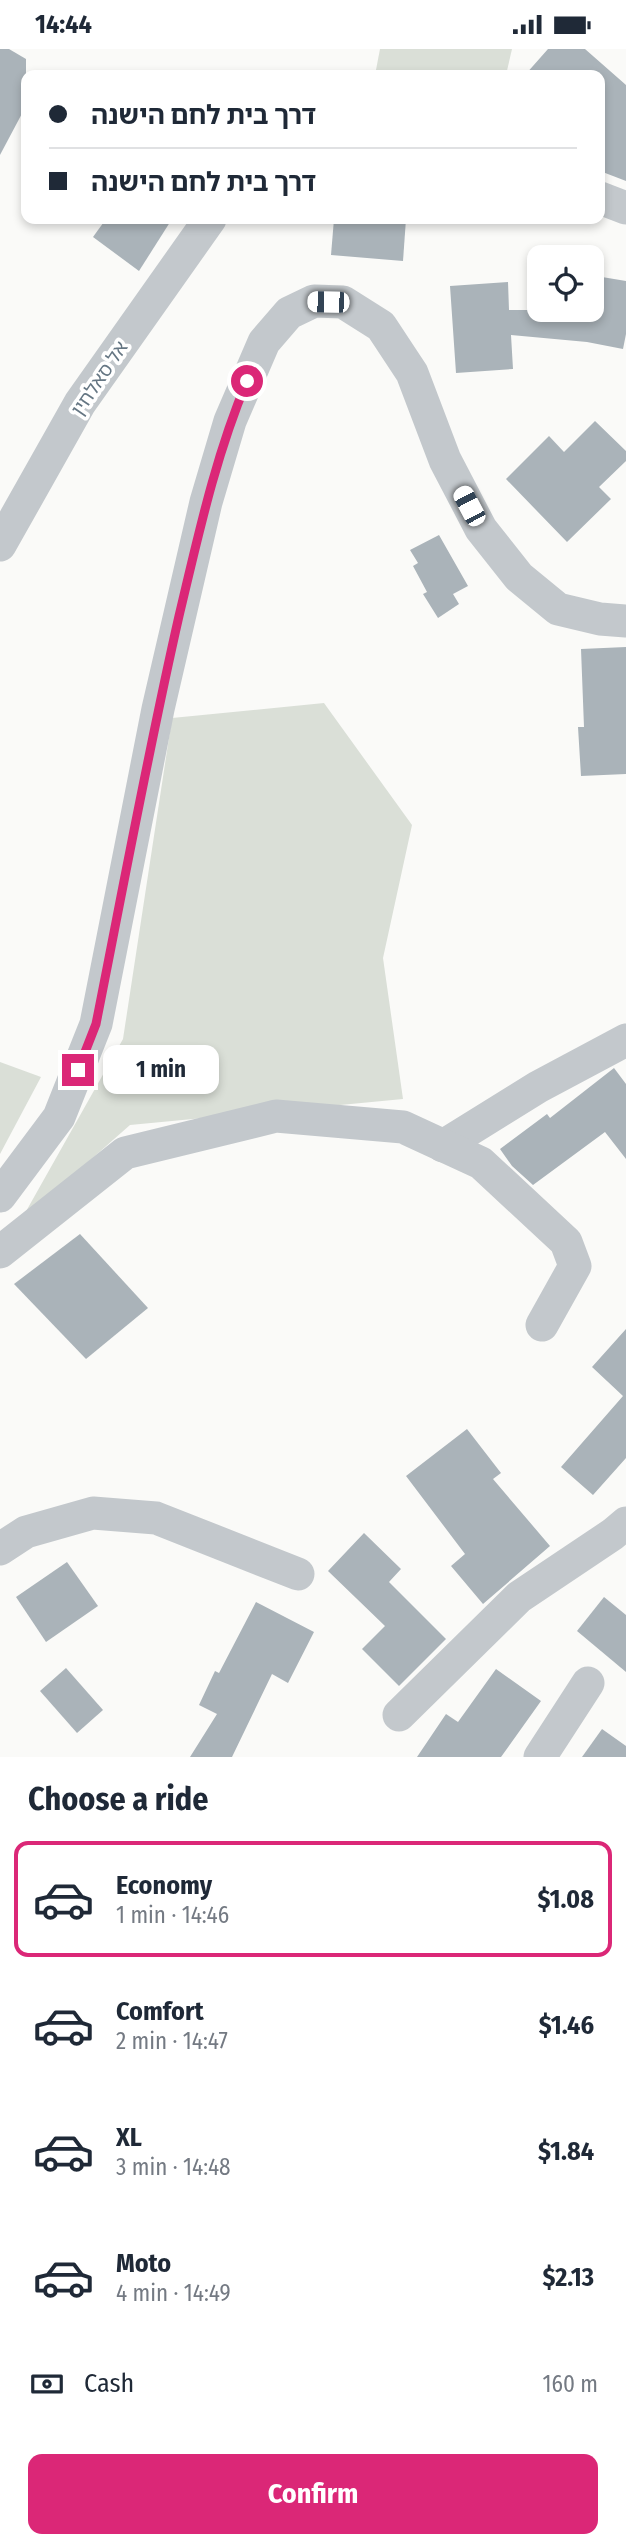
<!DOCTYPE html>
<html lang="en">
<head>
<meta charset="utf-8">
<style>
  :root { --surface:#fff; --page:#f2f2f3; --text:#1f2937; --muted:#747a83; --line:#e0e1e3; --accent:#db2777 }
  body { margin:0; font-family:"Fira Sans Condensed","Noto Sans Hebrew",sans-serif; background:var(--page); color:var(--text); height:100vh; display:flex; flex-direction:column; font-size:26px; white-space:nowrap }
  * { box-sizing:border-box; margin:0 }
  p { font-size:23px; color:var(--muted) }
  .icon { flex:none; width:38px; height:38px; fill:none; stroke:currentColor; stroke-width:2; stroke-linecap:round; stroke-linejoin:round }
  .map { position:relative; height:1708px; overflow:hidden }
  .details { display:flex; flex-direction:column; background:var(--surface); flex:1 }
  .details>* { flex:none }
  .guide { position:absolute; left:21px; top:21px; width:584px; height:154px; border-radius:14px; box-shadow:0 4px 10px #0003; display:grid; align-content:center; height:154px; padding:0 28px; background:var(--surface) }
  .tools { position:absolute; left:527px; top:196px; display:grid; gap:14px }
  .tools a { display:grid; place-items:center; width:77px; height:77px; border-radius:14px; background:var(--surface); box-shadow:0 4px 10px #0003; font-size:35px }
  .end { position:absolute; width:32px; height:32px; margin:-16px; border:9px solid #db2777; background:#fff; box-shadow:0 0 0 4px #fff }
  .from { border-radius:50% }
  .bubble { position:absolute; height:49px; border-radius:14px; background:var(--surface); box-shadow:0 4px 10px #0003; font-size:23px; font-weight:700; line-height:49px; text-align:center }
  .car { position:absolute; width:21px; height:42px; margin:-21px -10px; border-radius:9px; box-shadow:0 0 5px 2px #0007; background:linear-gradient(#fff 24%,#345 0 40%,#fff 0 76%,#345 0 86%,#fff 0) }
  .guide b { display:flex; align-items:center; gap:24px; height:66px; font-size:26px }
  .guide b+b { border-top:2px solid var(--line) }
  .guide i { width:18px; height:18px; background:var(--text) }
  ul { padding:0; list-style:none }
  li { display:flex; align-items:center; gap:21px; height:116px; margin:0 14px 10px; padding:0 14px; border:4px solid transparent; border-radius:14px }
  li div { flex:1 }
  li b { display:block; font-size:26px }
  li em { font-style:normal; font-weight:700 }
  li.on { border-color:var(--accent) }
  li>.icon { width:63px; height:63px; stroke-width:1.5 }
  h2 { padding:0 28px; font-size:32px; line-height:84px }
  .pay { display:flex; align-items:center; gap:18px; height:77px; padding:0 28px; font-size:26px }
  .pay p { margin-inline-start:auto }
  .primary-button { display:flex; gap:14px; margin-top:auto; padding:14px 28px }
  .primary-button a { flex:1; height:80px; border-radius:14px; background:var(--accent); color:#fff; font-size:28px; font-weight:700; line-height:80px; text-align:center }
  .status { display:flex; justify-content:space-between; align-items:center; height:49px; padding:0 35px; background:var(--surface); direction:ltr }
  .status svg { height:19px; fill:currentColor }
  .map>svg:first-child { display:block }
</style>
</head>
<body>
<div class="status"><b>14:44</b><svg viewBox="0 0 49 12"><path d="M0 12V9h3v3zM5 12V6h3v6zM10 12V3h3v9zM15 12V0h3v12zM26 1h20v11H26zM47 4h2v5h-2z"/></svg></div>
<div class="map">
<svg width="626" height="1708" viewBox="0 0 626 1708">
  <rect width="100%" height="100%" fill="#fafaf8"/>
  <g fill="#dadfd7">
    <path d="M380 0H512L506 26H375Z"/>
    <path d="M324 654 412 776 383 909 403 1050 130 1076 20 1173 123 990 172 669Z"/>
    <path d="M0 1013 41 1028 0 1105Z"/>
  </g>
  <g fill="#aab3b9">
    <path d="M0 0H9L26 10V57L0 106Z"/>
    <path d="M548 0H585L626 36V132L600 122V26H525Z"/>
    <path d="M106 170H172L139 222 93 188Z"/>
    <path d="M334 170H406L403 212 331 206Z"/>
    <path d="M602 228 626 232V285L623 300 587 293 511 286 513 320 456 324 450 237 508 233 509 261H596Z"/>
    <path d="M595 372 626 402V412L599 438 611 450 567 493 506 430 549 387 564 403Z"/>
    <path d="M439 486 468 537 453 545 459 555 438 569 423 545 427 543 413 517 418 514 410 501Z"/>
    <path d="M626 598V725L581 727 578 678H584L581 600Z"/>
    <path d="M614 1019 626 1035V1110L605 1083 533 1136 512 1117 500 1100 547 1065 550 1069Z"/>
    <path d="M80 1185 148 1259 86 1310 14 1235Z"/>
    <path d="M626 1280V1409L593 1446 561 1418 623 1347 592 1318Z"/>
    <path d="M467 1380 501 1424 493 1430 550 1497 483 1555 451 1517 465 1505 406 1427Z"/>
    <path d="M364 1484 401 1520 389 1533 446 1590 399 1637 362 1600 385 1577 328 1522Z"/>
    <path d="M67 1513 98 1557 46 1593 16 1548Z"/>
    <path d="M604 1548 626 1566V1623L577 1582Z"/>
    <path d="M256 1553 314 1583 288 1634 272 1625 232 1708H190L217 1665 199 1656 215 1622 219 1624Z"/>
    <path d="M66 1619 103 1661 77 1684 40 1642Z"/>
    <path d="M496 1620 541 1652 501 1708H417L446 1665 458 1673Z"/>
    <path d="M602 1680 626 1697V1708H582Z"/>
  </g>
  <g fill="none" stroke-linecap="round" stroke-linejoin="round">
    <g stroke="#c3c8cc" stroke-width="33">
      <path d="M600 149 626 159"/>
      <path d="M0 496 80 354 210 170"/>
      <path d="M443 1097 538 1038 626 991"/>
      <path d="M0 1147 59 1068 96 975 158 660 206 453 230 372 264 293 289 264 314 252 343 253 381 277 412 324 445 411 481 480 519 528 558 560 600 570 626 572"/>
      <path d="M0 1203 125 1104 276 1067 403 1078 481 1114 566 1193 575 1217 542 1276"/>
      <path d="M0 1500 26 1483 93 1464 156 1469 298 1525"/>
      <path d="M399 1666 519 1548 613 1485 626 1474"/>
      <path d="M540 1708 588 1634"/>
    </g>
  </g>
  <g fill="none" stroke-linecap="round" stroke-linejoin="round">
    <path stroke="#db2777" stroke-width="9" d="M78 1021 96 975C123 839 148 703 179 567 198 488 215 408 247 332"/>
  </g>
  <g text-anchor="middle" stroke-width="7" stroke-linejoin="round" paint-order="stroke">
    <g font-size="19" fill="#657683" stroke="#fff">
      <text transform="translate(99 329) rotate(-56)" y="7">אל סאלחין</text>
    </g>
  </g>
</svg>
<div class="tools">
<a><svg class="icon" aria-label="locate" viewBox="0 0 24 24"><circle cx="12" cy="12" r="6"/><path d="M12 2v4M12 18v4M2 12h4M18 12h4"/></svg></a>
</div>
<i class="end from" style="left:247px;top:332px"></i>
<i class="end" style="left:78px;top:1021px"></i>
<div class="bubble" style="left:103px;top:996px;width:116px">1 min</div>
<i class="car" style="left:328px;top:253px;rotate:271deg"></i>
<i class="car" style="left:469px;top:457px;rotate:332deg"></i>
<div class="guide">
<b><i class="from"></i>דרך בית לחם הישנה</b>
<b><i></i>דרך בית לחם הישנה</b>
</div>
</div>
<section class="details">
<h2>Choose a ride</h2>
<ul>
<li class="on"><svg class="icon" aria-label="car" viewBox="0 0 24 24"><path d="M5 17H2v-5l4-1 3-4h7l3 4 3 1v5h-3M9 17h6M6 11h13"/><circle cx="7" cy="17" r="2"/><circle cx="17" cy="17" r="2"/></svg><div><b>Economy</b><p>1 min · 14:46</p></div><em>$1.08</em></li>
<li><svg class="icon" aria-label="car" viewBox="0 0 24 24"><path d="M5 17H2v-5l4-1 3-4h7l3 4 3 1v5h-3M9 17h6M6 11h13"/><circle cx="7" cy="17" r="2"/><circle cx="17" cy="17" r="2"/></svg><div><b>Comfort</b><p>2 min · 14:47</p></div><em>$1.46</em></li>
<li><svg class="icon" aria-label="car" viewBox="0 0 24 24"><path d="M5 17H2v-5l4-1 3-4h7l3 4 3 1v5h-3M9 17h6M6 11h13"/><circle cx="7" cy="17" r="2"/><circle cx="17" cy="17" r="2"/></svg><div><b>XL</b><p>3 min · 14:48</p></div><em>$1.84</em></li>
<li><svg class="icon" aria-label="car" viewBox="0 0 24 24"><path d="M5 17H2v-5l4-1 3-4h7l3 4 3 1v5h-3M9 17h6M6 11h13"/><circle cx="7" cy="17" r="2"/><circle cx="17" cy="17" r="2"/></svg><div><b>Moto</b><p>4 min · 14:49</p></div><em>$2.13</em></li>
</ul>
<div class="pay"><svg class="icon" aria-label="cash" viewBox="0 0 24 24"><path d="M3 7h18v10H3z"/><circle cx="12" cy="12" r="2"/></svg>Cash<p>160 m</p></div>
<div class="primary-button"><a>Confirm</a></div>
</section>
</body>
</html>
